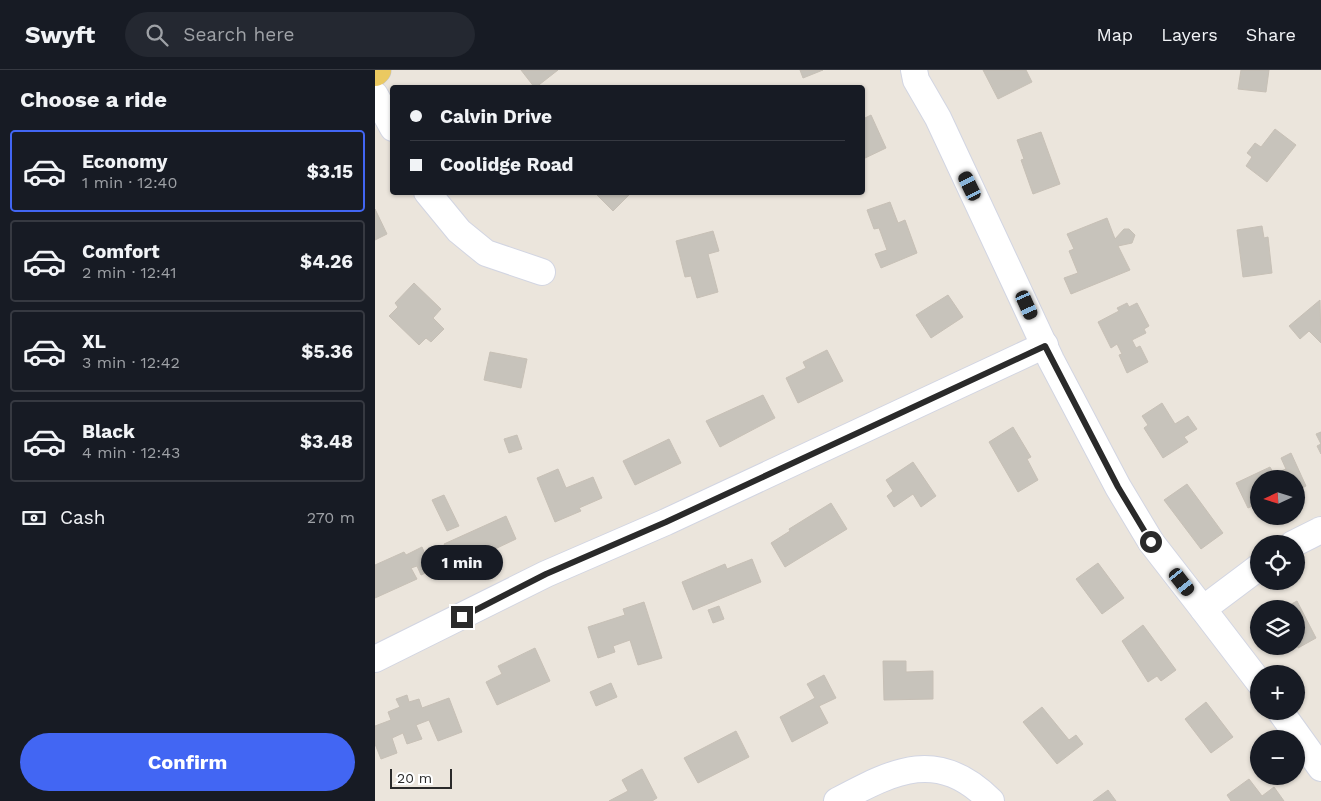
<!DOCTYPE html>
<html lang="en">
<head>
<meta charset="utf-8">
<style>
  :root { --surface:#171b24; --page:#242831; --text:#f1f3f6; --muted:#9ea1a6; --line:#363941; --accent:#4266f3 }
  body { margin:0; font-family:"Work Sans",sans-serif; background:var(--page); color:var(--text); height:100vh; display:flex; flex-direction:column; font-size:19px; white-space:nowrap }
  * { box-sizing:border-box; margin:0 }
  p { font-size:16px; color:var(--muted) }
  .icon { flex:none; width:28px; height:28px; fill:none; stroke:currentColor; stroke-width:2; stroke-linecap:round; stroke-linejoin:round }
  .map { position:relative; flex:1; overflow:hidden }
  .panel { display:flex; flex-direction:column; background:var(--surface); width:375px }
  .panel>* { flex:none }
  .guide { position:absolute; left:15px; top:15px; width:475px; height:110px; border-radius:5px; box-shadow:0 1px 4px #0004; display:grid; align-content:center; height:110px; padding:0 20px; background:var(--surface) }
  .needle { width:32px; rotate:266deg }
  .tools { position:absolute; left:875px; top:400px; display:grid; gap:10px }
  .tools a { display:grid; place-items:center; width:55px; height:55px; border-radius:50%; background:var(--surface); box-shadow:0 1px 4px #0004; font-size:25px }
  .scale { position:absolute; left:15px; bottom:12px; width:62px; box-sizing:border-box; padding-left:5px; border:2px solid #2a2a2a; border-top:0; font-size:14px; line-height:18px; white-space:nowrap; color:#2a2a2a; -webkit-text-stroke:4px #fff; paint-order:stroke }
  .end { position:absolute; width:22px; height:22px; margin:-11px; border:6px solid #2a2a2a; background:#fff; box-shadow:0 0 0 2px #fff }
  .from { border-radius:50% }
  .bubble { position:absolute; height:35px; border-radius:18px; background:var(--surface); box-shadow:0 1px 4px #0004; font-size:16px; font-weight:700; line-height:35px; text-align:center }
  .car { position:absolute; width:15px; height:30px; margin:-15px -8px; border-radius:6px; box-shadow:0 0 4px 1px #0007; background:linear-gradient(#222 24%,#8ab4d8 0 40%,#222 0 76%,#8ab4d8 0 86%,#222 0) }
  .guide b { display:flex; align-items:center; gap:18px; height:48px; font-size:19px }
  .guide b+b { border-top:1px solid var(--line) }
  .guide i { width:12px; height:12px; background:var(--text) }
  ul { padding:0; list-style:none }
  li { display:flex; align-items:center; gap:15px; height:82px; margin:0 10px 8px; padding:0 10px; border:2px solid var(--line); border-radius:5px }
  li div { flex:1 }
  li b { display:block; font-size:19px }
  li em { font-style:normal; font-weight:700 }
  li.active { border-color:var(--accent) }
  li>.icon { width:45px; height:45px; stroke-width:1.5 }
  h2 { padding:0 20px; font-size:22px; line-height:60px }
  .pay { display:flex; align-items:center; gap:12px; height:55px; padding:0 20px; font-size:19px }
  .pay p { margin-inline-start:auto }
  .action { display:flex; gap:10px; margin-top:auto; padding:10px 20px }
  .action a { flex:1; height:58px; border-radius:30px; background:var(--accent); color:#fff; font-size:20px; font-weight:700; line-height:58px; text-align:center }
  header { display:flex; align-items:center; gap:30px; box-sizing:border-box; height:70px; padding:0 25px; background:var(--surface); border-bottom:1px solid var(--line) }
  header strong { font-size:24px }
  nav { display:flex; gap:28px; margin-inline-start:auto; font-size:18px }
  .search { width:350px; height:45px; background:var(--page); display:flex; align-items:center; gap:12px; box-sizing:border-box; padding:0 18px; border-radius:28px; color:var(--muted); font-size:19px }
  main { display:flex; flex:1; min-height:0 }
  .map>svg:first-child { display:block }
</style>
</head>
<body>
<header>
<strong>Swyft</strong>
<div class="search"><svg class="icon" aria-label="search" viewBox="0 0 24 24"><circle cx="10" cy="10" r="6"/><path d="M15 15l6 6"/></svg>Search here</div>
<nav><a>Map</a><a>Layers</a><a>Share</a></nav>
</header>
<main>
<section class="panel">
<h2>Choose a ride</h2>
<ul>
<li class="active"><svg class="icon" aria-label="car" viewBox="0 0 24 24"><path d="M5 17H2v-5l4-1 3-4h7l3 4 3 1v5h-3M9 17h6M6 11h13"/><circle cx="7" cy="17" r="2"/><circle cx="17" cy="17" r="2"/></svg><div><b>Economy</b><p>1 min · 12:40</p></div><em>$3.15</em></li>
<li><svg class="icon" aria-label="car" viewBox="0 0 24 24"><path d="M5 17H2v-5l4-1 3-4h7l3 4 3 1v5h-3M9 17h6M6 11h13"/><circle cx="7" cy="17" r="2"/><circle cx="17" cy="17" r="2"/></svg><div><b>Comfort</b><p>2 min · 12:41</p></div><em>$4.26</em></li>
<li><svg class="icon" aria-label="car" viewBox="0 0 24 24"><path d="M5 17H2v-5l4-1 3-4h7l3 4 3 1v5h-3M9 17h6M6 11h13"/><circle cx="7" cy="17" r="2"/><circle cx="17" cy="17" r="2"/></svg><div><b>XL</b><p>3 min · 12:42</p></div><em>$5.36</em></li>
<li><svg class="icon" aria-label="car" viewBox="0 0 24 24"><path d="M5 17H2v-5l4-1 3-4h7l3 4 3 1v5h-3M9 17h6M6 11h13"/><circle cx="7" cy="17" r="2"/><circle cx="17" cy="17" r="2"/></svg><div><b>Black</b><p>4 min · 12:43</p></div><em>$3.48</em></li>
</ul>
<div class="pay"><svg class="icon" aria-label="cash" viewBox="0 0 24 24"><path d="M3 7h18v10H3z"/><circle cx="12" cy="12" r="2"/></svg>Cash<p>270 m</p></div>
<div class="action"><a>Confirm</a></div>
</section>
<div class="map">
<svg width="946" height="731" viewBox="0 0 946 731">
  <rect width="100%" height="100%" fill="#ebe5dc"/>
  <g fill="#c7c3bb" stroke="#c7c0b6">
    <path d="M146 0H183L160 18Z"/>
    <path d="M425 0H448L428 8Z"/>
    <path d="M608 0H651L657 12 623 29Z"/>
    <path d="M866 0H894L891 22 863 19Z"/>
    <path d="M496 45 511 78 488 89V49Z"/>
    <path d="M900 59 921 75 892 112 871 96 877 87 872 83 880 73 886 77Z"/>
    <path d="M666 62 685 114 658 124 646 90 649 89 642 70Z"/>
    <path d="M219 122H257L238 141Z"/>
    <path d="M515 132 523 153 530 150 542 183 506 198 500 184 512 180 504 158 499 159 492 140Z"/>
    <path d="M0 139 12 164 0 170Z"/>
    <path d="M732 148 740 169 749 159H754L760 165 757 173 743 176 755 200 696 224 689 208 703 203 694 181 699 179 692 164Z"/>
    <path d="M887 156 889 168 893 167 897 203 868 207 862 160Z"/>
    <path d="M338 161 344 181 333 184 343 222 322 228 316 206 310 207 301 171Z"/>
    <path d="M39 213 66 239 58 248 69 259 56 272 51 268 44 275 14 246 23 237 20 233Z"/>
    <path d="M573 225 588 247 556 268 541 245Z"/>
    <path d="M945 230 946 273 934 261 925 269 914 256Z"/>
    <path d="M752 233 754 237 762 233 774 256 769 259 771 263 757 270 761 278 765 276 773 292 752 303 744 285 747 284 742 274 736 278 723 252 744 241 742 238Z"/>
    <path d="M452 280 468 311 423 333 411 308 431 298 428 292Z"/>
    <path d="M115 282 152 289 146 318 109 310Z"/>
    <path d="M388 325 400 348 345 377 331 351Z"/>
    <path d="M787 333 800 354 813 346 822 359 809 367 813 372 788 388 769 358 773 355 767 346Z"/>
    <path d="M638 357 656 387 652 389 663 410 643 422 614 372Z"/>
    <path d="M946 362V384L942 376 946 374 941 364Z"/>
    <path d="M142 365 147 379 134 383 129 369Z"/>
    <path d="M294 369 306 393 260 415 248 391Z"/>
    <path d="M916 383 931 416 921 421V409H884V433L873 438 861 413 895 397 899 404 911 399 906 388Z"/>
    <path d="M538 392 561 426 546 437 538 424 519 437 512 426 518 421 511 410Z"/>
    <path d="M183 399 191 418 218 407 227 428 204 438 206 441 180 452 162 408Z"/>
    <path d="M812 414 848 463 826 479 789 430Z"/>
    <path d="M69 425 84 456 72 461 57 430Z"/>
    <path d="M456 433 472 459 410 497 396 473 415 461 414 459Z"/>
    <path d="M131 446 141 469 120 479 123 484 105 492 103 488 81 498 69 474Z"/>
    <path d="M47 477 57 500 46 505 42 496 36 498 42 509 0 528V495L29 482 31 485Z"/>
    <path d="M377 489 386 512 318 540 307 512 350 494 352 499Z"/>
    <path d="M723 493 749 528 727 544 701 509Z"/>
    <path d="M922 531 941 568 923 578 921 539H907Z"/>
    <path d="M269 532 287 588 263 595 255 570 238 576 240 582 223 588 213 557 250 545 248 539Z"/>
    <path d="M344 536 349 549 338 553 333 540Z"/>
    <path d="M768 555 801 600 786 611 782 606 773 612 747 571Z"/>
    <path d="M160 578 175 611 122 635 111 612 127 604 123 596Z"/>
    <path d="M508 591H531V602L558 601V629L509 630Z"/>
    <path d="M449 605 461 628 444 636 453 653 417 672 405 647 440 628 432 614Z"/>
    <path d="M236 613 242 627 221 636 215 622Z"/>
    <path d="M32 625 34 632 44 629 47 638 74 628 87 662 63 671 54 650 41 655 47 669 32 674 28 663 17 668 22 683 6 689 0 674V656L16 650 13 642 25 637 21 629Z"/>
    <path d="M831 632 858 667 836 683 810 649Z"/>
    <path d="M667 637 694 670 701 665 708 674 682 694 648 652Z"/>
    <path d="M361 661 374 687 323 713 309 688Z"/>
    <path d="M267 699 282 728 277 731H234L253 721 247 710Z"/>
    <path d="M874 709 887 726 899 717 909 731H856L852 725Z"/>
    <path d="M733 720 741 731H718Z"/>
  </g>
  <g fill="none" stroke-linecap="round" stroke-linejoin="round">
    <g stroke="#d2d5e2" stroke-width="28">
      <g id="minor">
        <path d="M539 0 541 10 563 48 676 290 743 417 776 472 828 539"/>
        <path d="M0 25 18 58"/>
        <path d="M52 122 84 161 111 183 167 202"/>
        <path d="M918 474 946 460"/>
        <path d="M884 497 828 539 884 612"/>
        <path d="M0 589 171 504 291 452 670 275"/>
        <path d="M905 641 946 698"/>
        <path d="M462 731C519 701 562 677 616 731"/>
      </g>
    </g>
    <g stroke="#c3c3c3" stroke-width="29">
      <path id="major" d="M0 2 2 0"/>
    </g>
    <use href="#minor" stroke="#fff" stroke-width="26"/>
    <use href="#major" stroke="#ebc961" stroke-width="28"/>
  </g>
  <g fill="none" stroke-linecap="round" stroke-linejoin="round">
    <path stroke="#2a2a2a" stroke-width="6" d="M87 547 171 504 291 452 670 276 743 417 776 472"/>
  </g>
</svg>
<div class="tools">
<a><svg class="needle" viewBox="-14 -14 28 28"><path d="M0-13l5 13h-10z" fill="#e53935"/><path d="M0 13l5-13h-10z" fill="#9ea1a6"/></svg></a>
<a><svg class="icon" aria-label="locate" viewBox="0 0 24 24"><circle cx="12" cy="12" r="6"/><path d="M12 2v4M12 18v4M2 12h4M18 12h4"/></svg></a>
<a><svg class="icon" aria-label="layers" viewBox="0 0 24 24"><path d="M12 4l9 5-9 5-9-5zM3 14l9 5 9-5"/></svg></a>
<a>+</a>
<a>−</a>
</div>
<div class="scale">20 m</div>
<i class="end from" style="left:776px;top:472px"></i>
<i class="end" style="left:87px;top:547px"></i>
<div class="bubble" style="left:46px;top:475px;width:82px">1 min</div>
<i class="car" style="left:595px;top:116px;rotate:334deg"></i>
<i class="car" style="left:652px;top:235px;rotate:156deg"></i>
<i class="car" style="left:807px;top:512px;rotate:142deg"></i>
<div class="guide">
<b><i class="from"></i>Calvin Drive</b>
<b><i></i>Coolidge Road</b>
</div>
</div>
</main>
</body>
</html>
